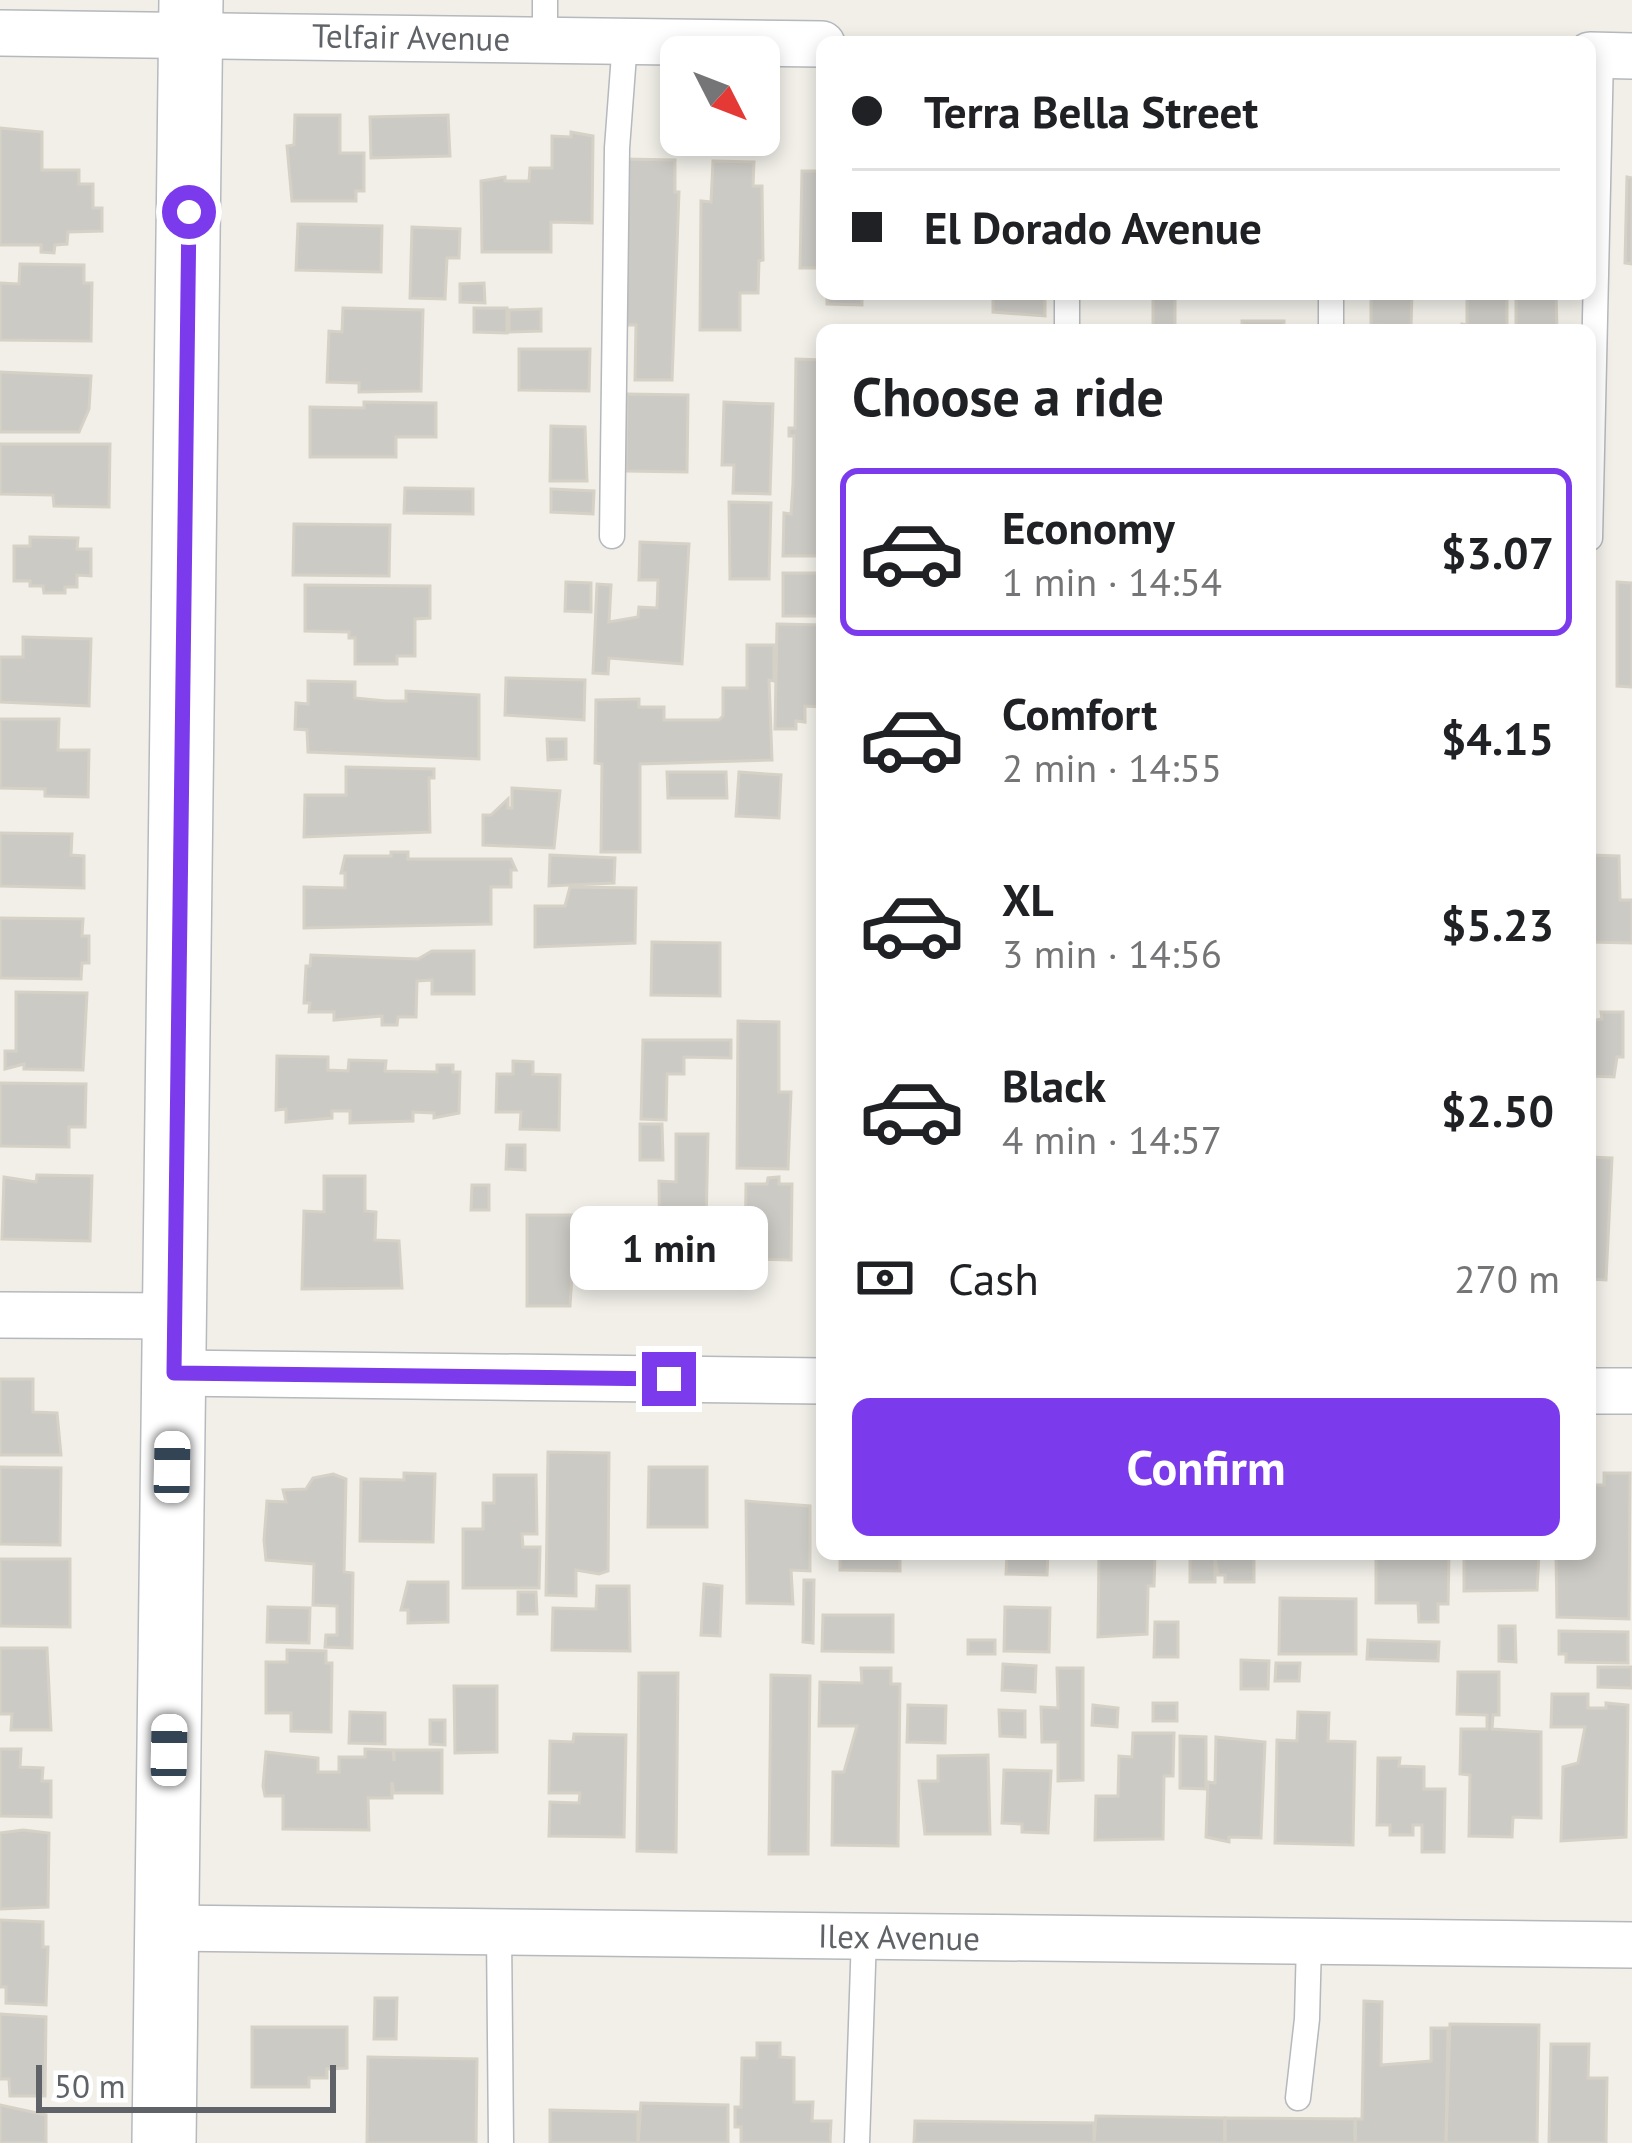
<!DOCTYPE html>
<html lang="en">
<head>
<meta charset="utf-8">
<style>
  :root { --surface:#fff; --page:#f2f2f2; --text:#202124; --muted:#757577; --line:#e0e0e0; --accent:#7c3aed }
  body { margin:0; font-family:"PT Sans",sans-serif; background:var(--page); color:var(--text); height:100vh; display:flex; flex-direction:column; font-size:45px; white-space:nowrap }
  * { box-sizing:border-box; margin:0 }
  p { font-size:39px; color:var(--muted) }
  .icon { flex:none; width:66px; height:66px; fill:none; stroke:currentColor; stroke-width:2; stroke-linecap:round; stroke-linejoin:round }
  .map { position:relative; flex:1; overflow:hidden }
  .drawer { position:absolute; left:816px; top:324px; width:780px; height:1236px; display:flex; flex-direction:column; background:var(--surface); border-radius:18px; box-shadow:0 6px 18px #0003 }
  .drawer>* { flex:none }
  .banner { position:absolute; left:816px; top:36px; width:780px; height:264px; border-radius:18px; box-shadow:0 6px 18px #0003; display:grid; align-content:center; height:264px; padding:0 36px; background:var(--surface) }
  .needle { width:78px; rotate:132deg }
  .tools { position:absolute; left:660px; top:36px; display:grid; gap:24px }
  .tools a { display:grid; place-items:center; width:120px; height:120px; border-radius:18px; background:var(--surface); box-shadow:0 6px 18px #0003; font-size:60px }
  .scale { position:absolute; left:36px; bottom:30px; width:300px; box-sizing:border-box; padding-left:12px; border:6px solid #5f6368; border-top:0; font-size:33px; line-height:42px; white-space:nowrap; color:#5f6368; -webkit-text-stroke:9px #fff; paint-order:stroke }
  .end { position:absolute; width:54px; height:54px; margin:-27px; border:15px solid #7c3aed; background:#fff; box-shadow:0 0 0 6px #fff }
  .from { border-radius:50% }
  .bubble { position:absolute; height:84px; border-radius:18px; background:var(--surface); box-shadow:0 6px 18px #0003; font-size:39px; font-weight:800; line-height:84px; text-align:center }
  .car { position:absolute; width:36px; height:72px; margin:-36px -18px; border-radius:15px; box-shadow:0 0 9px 3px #0007; background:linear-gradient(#fff 24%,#345 0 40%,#fff 0 76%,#345 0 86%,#fff 0) }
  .banner b { display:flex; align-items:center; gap:42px; height:114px; font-size:45px }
  .banner b+b { border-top:3px solid var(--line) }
  .banner i { width:30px; height:30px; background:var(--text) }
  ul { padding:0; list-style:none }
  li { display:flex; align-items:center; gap:36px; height:168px; margin:0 24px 18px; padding:0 12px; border:6px solid transparent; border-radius:18px }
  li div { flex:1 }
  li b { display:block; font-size:45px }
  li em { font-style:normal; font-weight:800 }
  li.active { border-color:var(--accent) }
  li>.icon { width:108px; height:108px; stroke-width:1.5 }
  h2 { padding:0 36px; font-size:54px; line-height:144px }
  .pay { display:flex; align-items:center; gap:30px; height:132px; padding:0 36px; font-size:45px }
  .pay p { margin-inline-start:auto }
  .primary-button { display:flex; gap:24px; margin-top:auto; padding:24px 36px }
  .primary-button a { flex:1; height:138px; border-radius:18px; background:var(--accent); color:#fff; font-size:48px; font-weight:800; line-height:138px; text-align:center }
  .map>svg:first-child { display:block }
</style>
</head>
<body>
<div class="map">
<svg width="1632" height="2143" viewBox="0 0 1632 2143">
  <rect width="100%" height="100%" fill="#f1efe8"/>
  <g fill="#cccac5" stroke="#d6d1c6" stroke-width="3">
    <path d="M295 115H340V153H364V191H356V201H292L287 146 294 145Z"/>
    <path d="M448 115 450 156 371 158 370 117Z"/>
    <path d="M0 128 42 132V170H79V184H93V208H102V231L68 232 67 244 55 245 54 253 41 252V245H0Z"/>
    <path d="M571 132 593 136 592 223 551 222V252H482L481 181 505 177V181H529L530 168H552V136L571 137Z"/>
    <path d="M623 159 675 160V192H679L672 380H635L636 325H621Z"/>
    <path d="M822 159V274L818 268H800L802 171H821Z"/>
    <path d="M713 161 754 162 753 186H762L763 260 759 261 758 293H740V330H700L701 201 711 202Z"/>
    <path d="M1627 177 1632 178V264L1625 263Z"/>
    <path d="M298 224 382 226 381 272 296 270Z"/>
    <path d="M412 227 460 229 459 258H447L445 299 410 298Z"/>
    <path d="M20 264 84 265V283H92L91 341 0 340V283L19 284Z"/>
    <path d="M484 283 485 303 460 302V284Z"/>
    <path d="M827 294H862V305L827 304Z"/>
    <path d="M993 294H1045V316L993 312Z"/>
    <path d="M1153 294H1175V327L1183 330H1148L1153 327Z"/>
    <path d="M1371 294H1412L1411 326 1371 325Z"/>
    <path d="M1467 294H1507V330H1462V324L1467 325Z"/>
    <path d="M1516 294H1556L1557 330H1516Z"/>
    <path d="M343 308 423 310 421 391 359 392V383L327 382 329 331 342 332Z"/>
    <path d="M474 308H507V333L474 332Z"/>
    <path d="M541 309V331L509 332V310Z"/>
    <rect x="1242" y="321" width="42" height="9"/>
    <path d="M519 349H590L589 391 519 390Z"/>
    <path d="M796 359 822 360V556H783L784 513 791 514 793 484 794 436H789V428H795Z"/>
    <path d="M0 372 91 376 89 409 79 432H0Z"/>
    <path d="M627 394 688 395 687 472 626 471Z"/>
    <path d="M364 402 436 403V437H396V457H310V407L364 408Z"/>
    <path d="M724 402 773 404 770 494 733 493 734 465H722Z"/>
    <path d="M551 426 585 427 587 481H550Z"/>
    <path d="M0 444H110L109 507 54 506 53 495 0 494Z"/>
    <path d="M405 488 473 489V514L404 513Z"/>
    <path d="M551 489 594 491 593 514 551 512Z"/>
    <path d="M729 502 771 503 769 579H730Z"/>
    <path d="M294 524 390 525 389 576 293 575Z"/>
    <path d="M30 537 78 538 77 549H91V576L77 575V587H65V593H44L43 586H30V581H14V546H30Z"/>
    <path d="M640 542 689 544 682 664 609 658 608 674 593 673 597 584 611 585 609 622 638 617 639 607 657 608 658 580H639Z"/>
    <rect x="783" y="573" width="39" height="43"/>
    <path d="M566 582 591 583V612L565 611Z"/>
    <path d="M1617 582 1632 583V687L1617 686Z"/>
    <path d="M305 585 430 586V618L415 619V656H397V664H355V638H349V632L305 631Z"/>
    <path d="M777 624 822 625V714L821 707 805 706V722L796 721V729H775Z"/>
    <path d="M23 637 91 639 89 706 0 702V657H23Z"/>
    <path d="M747 645H774V681L769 680 772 760 640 764V852H601L602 764 595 763 596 700 639 699V707H664V720H719L723 716V688H747Z"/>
    <path d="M506 678 585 680 584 720 505 715Z"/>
    <path d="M308 681 355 682V698L386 701H406V691L479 695V759L308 752 307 730 295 729 296 703 308 704Z"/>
    <path d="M0 719H59L58 750H89L88 797 45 796V789L0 788Z"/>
    <path d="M547 739H566V759L548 760Z"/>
    <path d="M346 767 434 769V778H429L430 832 304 837 305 795H346Z"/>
    <path d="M667 772H726L727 798H668Z"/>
    <path d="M739 772 781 775 779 818 736 816Z"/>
    <path d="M512 788 560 791 554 848 483 845V815H491L508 799V808H512Z"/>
    <path d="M0 833 72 834 71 855 84 856V888L0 886Z"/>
    <path d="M391 852H408V859H511L516 870H511V887H491V924L304 928V887L345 888V873H341L345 856H391Z"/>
    <path d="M550 855 615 858 614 883 549 886Z"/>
    <path d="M1590 855 1619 856 1620 900H1632V943L1590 942Z"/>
    <path d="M570 887 636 888 635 943 535 947V906H565Z"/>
    <path d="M0 918 83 919 82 936H89V963H82L81 979 0 978Z"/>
    <path d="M652 942 720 943V996L651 995Z"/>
    <path d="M432 951H474V994H432V980L417 981 416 1017H398L397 1025H382V1016L334 1020V1012H309L310 1003H304L306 966H310L311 955 418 959Z"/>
    <path d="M16 992 87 993 83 1070 24 1069V1064L5 1069V1051H16Z"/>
    <path d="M1601 1012H1623V1057H1617L1614 1077 1590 1076V1021L1602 1019Z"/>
    <path d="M738 1021 779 1022V1092H791L788 1169 737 1168Z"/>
    <path d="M643 1040H731V1058L684 1057V1074H667L666 1120 641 1119Z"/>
    <path d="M277 1056 328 1057V1070L348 1071 349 1060 386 1061 385 1071 437 1072V1065H453V1072H460L459 1113 434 1118V1113L413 1112V1121L350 1123V1111H332V1118L286 1122V1109L276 1110Z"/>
    <path d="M513 1061 533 1062V1074L560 1075 559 1130 520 1129 521 1112H496L497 1074H513Z"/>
    <path d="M0 1083 86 1084 85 1127H69V1147L0 1146Z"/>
    <path d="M640 1124H662L663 1160H640Z"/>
    <path d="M676 1134H708L705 1271 660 1270 659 1181 676 1182Z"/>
    <path d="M507 1145H525V1170L506 1169Z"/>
    <path d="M1590 1157 1612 1158 1606 1280 1590 1279Z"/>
    <path d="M37 1175 92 1176 90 1241 2 1239 4 1177 36 1182Z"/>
    <path d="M324 1176H365V1211L376 1212 375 1240 399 1241 402 1288 302 1289 304 1211 324 1212Z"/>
    <path d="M779 1177V1184H792L791 1260 745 1259 746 1184H767L768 1178Z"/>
    <path d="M472 1185H489V1210H471Z"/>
    <path d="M527 1215H576L570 1306H527Z"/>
    <path d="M0 1379H33V1412L57 1413 61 1455H0Z"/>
    <path d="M548 1452 609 1453 608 1571 599 1574 576 1570V1596L546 1595Z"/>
    <path d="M0 1467 61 1468 60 1545 0 1544Z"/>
    <path d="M649 1467H707V1527H648Z"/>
    <path d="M404 1473 435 1474 433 1542 360 1541 361 1479 404 1480Z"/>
    <path d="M1604 1473H1630L1629 1619 1557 1617 1556 1554H1590V1485H1604Z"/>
    <path d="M333 1474 346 1479 344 1572 353 1573 352 1648 325 1647 326 1635H337V1606L313 1605 314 1564 266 1560 264 1540 267 1501 286 1502 283 1490 306 1489 313 1478Z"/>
    <path d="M494 1475H536L537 1534H522L523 1547H540L539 1588H463V1529H483V1503H494Z"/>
    <path d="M746 1501 810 1506V1571L791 1570 793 1604 747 1603Z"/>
    <path d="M840 1554H900V1571L840 1570Z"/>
    <path d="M1007 1554H1048L1047 1575 1006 1574Z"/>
    <path d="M1099 1554H1155L1154 1586H1148L1147 1634 1098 1637Z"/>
    <path d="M1190 1554H1254V1582H1225V1575H1218L1215 1558V1582H1190Z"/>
    <path d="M1376 1554H1449L1448 1604H1438V1622H1419L1418 1603H1376Z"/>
    <path d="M1464 1554H1539L1537 1590 1464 1591Z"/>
    <path d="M0 1559H70V1627L0 1626Z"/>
    <path d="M804 1580H814L813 1643 803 1642Z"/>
    <path d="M408 1582H448V1622L408 1623V1610H401Z"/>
    <path d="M704 1584 722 1586 720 1636 701 1635Z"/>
    <path d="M597 1586H629L630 1651 552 1650 553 1608 596 1609Z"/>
    <path d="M518 1592H536L537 1614H518Z"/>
    <path d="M1280 1598 1356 1599V1654H1279Z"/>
    <path d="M268 1607 310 1608 309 1643 267 1642Z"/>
    <path d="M1005 1607 1050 1608 1049 1652 1004 1651Z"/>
    <path d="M823 1615H893V1652L822 1651Z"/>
    <path d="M1155 1622H1178V1657H1154Z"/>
    <path d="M1499 1626H1515L1516 1662 1499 1661Z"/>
    <path d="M1559 1631 1628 1632V1663L1566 1662V1654H1559Z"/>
    <rect x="968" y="1640" width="27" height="14"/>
    <path d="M1368 1640 1439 1642 1438 1661 1367 1659Z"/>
    <path d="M0 1648H47L51 1730H11L12 1714H0Z"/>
    <path d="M287 1650 326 1651V1663H332L331 1732 291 1731V1713H266V1662H287Z"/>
    <path d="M1241 1660 1269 1661 1268 1689H1241Z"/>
    <path d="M1276 1663H1300L1299 1681H1275Z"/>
    <path d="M1003 1664 1036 1666 1035 1692 1002 1690Z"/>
    <path d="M1598 1667H1632V1688L1598 1687Z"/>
    <path d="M861 1668H891V1684H900L898 1846 832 1845 833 1772H844L857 1726H819L820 1682 862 1683Z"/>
    <path d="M1057 1668H1083V1780L1058 1781V1742H1042L1041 1707 1058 1708Z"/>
    <path d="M1458 1672H1499V1715H1493L1492 1729 1541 1732V1818L1513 1817 1512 1837 1469 1836 1470 1775 1460 1774 1461 1729H1487V1715L1457 1714Z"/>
    <path d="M639 1673H678L676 1852 637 1851Z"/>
    <path d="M771 1675 810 1676 808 1854H769Z"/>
    <path d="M454 1686H497V1752L455 1753Z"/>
    <path d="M1552 1694H1588V1708H1606V1703L1628 1705 1626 1837 1561 1841 1563 1767 1578 1763 1585 1727H1551Z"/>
    <rect x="1153" y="1703" width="24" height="18"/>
    <path d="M908 1705 946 1706 945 1743 907 1742Z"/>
    <path d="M1093 1705 1118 1708 1117 1727 1092 1725Z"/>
    <path d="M999 1710 1025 1711V1737L1000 1736Z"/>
    <path d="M350 1712 385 1713V1744L349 1743Z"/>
    <path d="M1298 1712 1329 1713 1328 1741 1355 1742 1353 1845 1275 1843 1277 1740 1297 1741Z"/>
    <path d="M430 1720H445V1745L430 1744Z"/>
    <path d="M1133 1733H1174L1173 1776H1164L1163 1839 1095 1840 1096 1796H1118L1119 1756 1132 1757Z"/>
    <path d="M574 1734 626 1735 624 1837 549 1836 550 1802 579 1803 580 1793H549L550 1741 573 1742Z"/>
    <path d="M1180 1736 1206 1737V1789L1180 1788Z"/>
    <path d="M1216 1737 1265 1742 1261 1838 1229 1837V1842L1206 1837 1208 1782 1215 1783Z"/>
    <path d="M0 1749H21L20 1767 43 1768 42 1781H51V1817L0 1816Z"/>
    <path d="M365 1749 393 1750 394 1761V1750H442V1793H394L392 1782V1798H368L369 1830 283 1829V1796H265L263 1786 266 1752 318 1758V1772H339V1757H365Z"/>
    <path d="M988 1755 990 1834H925L919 1781H938V1756Z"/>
    <path d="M1378 1758H1400L1399 1766 1424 1767V1789H1445L1444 1852H1422V1825H1413V1835H1390V1825H1377Z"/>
    <path d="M1004 1770 1051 1771 1048 1833 1022 1832V1824L1002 1823Z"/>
    <path d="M23 1830 49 1833 48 1907 0 1909V1833Z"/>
    <path d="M0 1920 43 1922V1947H48L46 2005 6 2003V1987H0Z"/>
    <path d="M375 1998H397L396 2039H374Z"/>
    <path d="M1364 2001 1382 2002 1381 2065 1431 2061V2028H1448L1446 2143H1355V2119H1362Z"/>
    <path d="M0 2014 46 2017 45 2096H10L9 2079H0Z"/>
    <path d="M1450 2024 1539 2025 1537 2143H1446Z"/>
    <path d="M252 2027H347V2068L327 2069V2078H309V2087H252Z"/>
    <path d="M757 2043H780V2057L794 2058V2102H813L812 2121H831L830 2143H741V2127H735V2107H741L742 2058H757Z"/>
    <path d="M1551 2044H1589L1588 2078H1607L1606 2143H1549Z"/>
    <path d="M368 2057 477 2059 476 2143H367Z"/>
    <path d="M641 2103 728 2105V2143H638Z"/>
    <path d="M0 2105 46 2115V2143H0Z"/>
    <path d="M550 2110 638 2112V2143H550Z"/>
    <path d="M1096 2116 1225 2118V2143H1094Z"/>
    <path d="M1225 2118 1355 2119V2143H1225Z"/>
    <path d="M915 2121 1094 2123V2143H914Z"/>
  </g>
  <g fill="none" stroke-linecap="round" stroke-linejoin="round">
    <g stroke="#b5b8bc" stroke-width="27">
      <g id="lane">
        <path d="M545 39V0"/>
        <path d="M1067 294V330"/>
        <path d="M1331 294V330"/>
        <path d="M612 536 617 148 625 41"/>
        <path d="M1590 538 1601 55"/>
        <path d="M499 1932 501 2143"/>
        <path d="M1298 2098 1307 2019 1309 1942"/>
        <path d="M857 2143 864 1936"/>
      </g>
    </g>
    <g stroke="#b5b8bc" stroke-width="48">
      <g id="street">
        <path d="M0 33 822 44"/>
        <path d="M1590 55 1632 56"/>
        <path d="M0 1315 174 1316"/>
        <path d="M174 1373 822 1381"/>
        <path d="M1590 1391H1632"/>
        <path d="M167 1928 1632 1945"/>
      </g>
    </g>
    <g stroke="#b6babf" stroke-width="66">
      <path id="secondary" d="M164 2143 191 0"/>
    </g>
    <use href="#lane" stroke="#fff" stroke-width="24"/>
    <use href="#street" stroke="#fff" stroke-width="45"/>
    <use href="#secondary" stroke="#fff" stroke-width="63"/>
  </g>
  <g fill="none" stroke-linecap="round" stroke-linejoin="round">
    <path stroke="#7c3aed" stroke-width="15" d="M189 212 174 1373 669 1379"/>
  </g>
  <g text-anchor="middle" stroke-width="9" stroke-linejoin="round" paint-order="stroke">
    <g font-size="33" fill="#5f6368" stroke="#fff">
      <text transform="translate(411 37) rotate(1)" y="12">Telfair Avenue</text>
      <text transform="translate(899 1937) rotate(1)" y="12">Ilex Avenue</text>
    </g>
  </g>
</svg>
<div class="tools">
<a><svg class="needle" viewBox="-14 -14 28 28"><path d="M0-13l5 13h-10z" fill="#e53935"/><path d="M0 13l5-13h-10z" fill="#757577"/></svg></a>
</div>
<div class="scale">50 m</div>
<i class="end from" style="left:189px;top:212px"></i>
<i class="end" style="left:669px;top:1379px"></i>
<div class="bubble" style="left:570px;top:1206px;width:198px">1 min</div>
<i class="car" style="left:172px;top:1467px;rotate:1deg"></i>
<i class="car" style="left:169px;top:1750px;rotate:1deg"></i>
<div class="banner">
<b><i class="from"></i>Terra Bella Street</b>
<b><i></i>El Dorado Avenue</b>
</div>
<section class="drawer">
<h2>Choose a ride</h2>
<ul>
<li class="active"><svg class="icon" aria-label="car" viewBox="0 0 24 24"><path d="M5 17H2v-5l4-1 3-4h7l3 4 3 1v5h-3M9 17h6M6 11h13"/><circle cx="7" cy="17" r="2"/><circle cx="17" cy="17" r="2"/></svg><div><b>Economy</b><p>1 min · 14:54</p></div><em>$3.07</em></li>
<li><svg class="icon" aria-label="car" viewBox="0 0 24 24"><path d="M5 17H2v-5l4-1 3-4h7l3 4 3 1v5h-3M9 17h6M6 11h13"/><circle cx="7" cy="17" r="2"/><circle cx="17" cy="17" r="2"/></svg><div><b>Comfort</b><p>2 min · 14:55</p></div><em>$4.15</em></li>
<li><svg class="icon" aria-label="car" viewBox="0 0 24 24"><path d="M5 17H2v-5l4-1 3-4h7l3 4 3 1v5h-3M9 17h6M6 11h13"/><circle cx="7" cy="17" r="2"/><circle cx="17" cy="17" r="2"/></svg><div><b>XL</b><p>3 min · 14:56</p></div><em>$5.23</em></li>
<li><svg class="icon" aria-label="car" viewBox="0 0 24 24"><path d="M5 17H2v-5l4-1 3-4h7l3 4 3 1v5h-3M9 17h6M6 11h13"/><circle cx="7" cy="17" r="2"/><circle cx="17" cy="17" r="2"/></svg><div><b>Black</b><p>4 min · 14:57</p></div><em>$2.50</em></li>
</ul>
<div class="pay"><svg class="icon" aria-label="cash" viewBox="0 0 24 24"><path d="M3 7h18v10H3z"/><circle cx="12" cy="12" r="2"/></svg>Cash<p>270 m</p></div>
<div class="primary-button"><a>Confirm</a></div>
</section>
</div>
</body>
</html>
